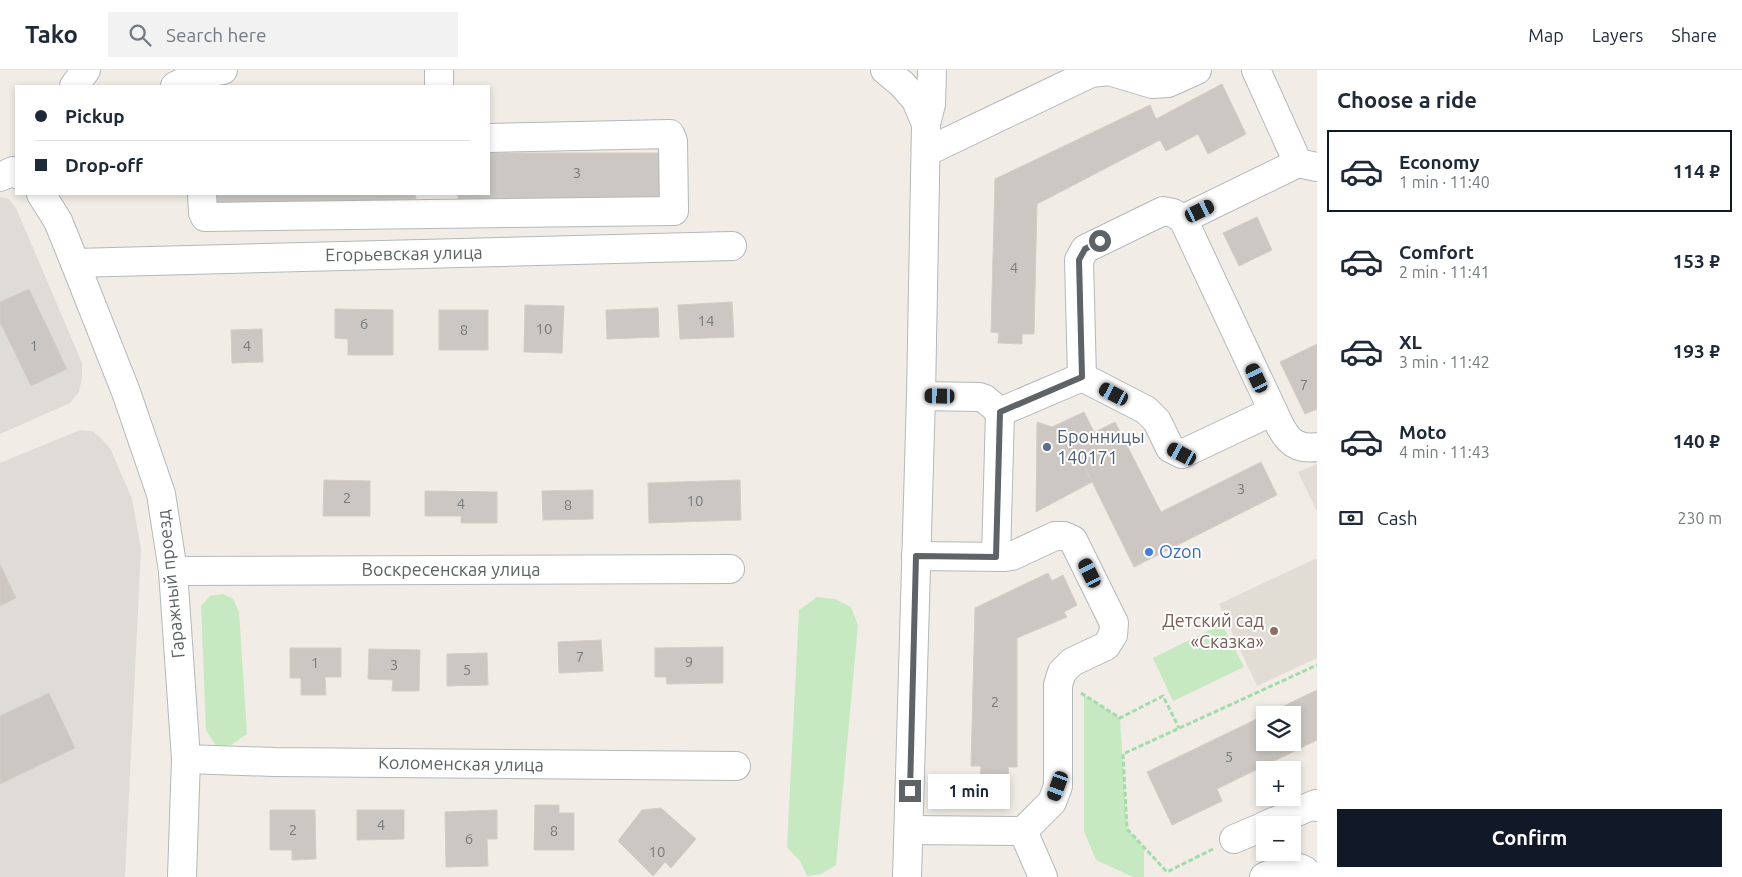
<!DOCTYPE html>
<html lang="en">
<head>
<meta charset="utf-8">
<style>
  :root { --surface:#fff; --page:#f2f2f3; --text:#1f2937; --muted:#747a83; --line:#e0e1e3; --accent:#111827 }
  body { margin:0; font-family:Ubuntu,sans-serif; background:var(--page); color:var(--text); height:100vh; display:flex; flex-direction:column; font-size:19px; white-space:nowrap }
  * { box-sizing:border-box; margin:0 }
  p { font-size:16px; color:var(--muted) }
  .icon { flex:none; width:28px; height:28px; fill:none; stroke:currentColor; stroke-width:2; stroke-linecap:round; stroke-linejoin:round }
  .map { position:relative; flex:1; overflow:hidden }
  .panel { display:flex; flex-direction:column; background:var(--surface); width:425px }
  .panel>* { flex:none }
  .guide { position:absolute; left:15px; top:15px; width:475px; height:110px; border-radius:0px; box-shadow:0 2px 8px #0003; display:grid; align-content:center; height:110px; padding:0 20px; background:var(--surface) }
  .buttons { position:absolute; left:1256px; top:636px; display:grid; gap:10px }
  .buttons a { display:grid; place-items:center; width:45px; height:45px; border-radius:0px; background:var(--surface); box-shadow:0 2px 8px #0003; font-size:25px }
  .end { position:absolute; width:22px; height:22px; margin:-11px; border:6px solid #5d6367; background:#fff; box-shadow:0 0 0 2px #fff }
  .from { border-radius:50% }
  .bubble { position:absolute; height:35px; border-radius:0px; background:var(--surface); box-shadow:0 2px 8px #0003; font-size:16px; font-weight:600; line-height:35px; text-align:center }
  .car { position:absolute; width:15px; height:30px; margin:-15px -8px; border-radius:6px; box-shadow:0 0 4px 1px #0007; background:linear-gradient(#222 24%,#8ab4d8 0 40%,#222 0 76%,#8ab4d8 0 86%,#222 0) }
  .guide b { display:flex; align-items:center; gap:18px; height:48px; font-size:19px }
  .guide b+b { border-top:1px solid var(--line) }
  .guide i { width:12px; height:12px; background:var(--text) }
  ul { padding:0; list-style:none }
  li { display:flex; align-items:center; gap:15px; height:82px; margin:0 10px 8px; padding:0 10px; border:2px solid transparent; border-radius:0px }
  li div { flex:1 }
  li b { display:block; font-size:19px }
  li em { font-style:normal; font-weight:600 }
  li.selected { border-color:var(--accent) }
  li>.icon { width:45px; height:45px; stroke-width:1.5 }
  h2 { padding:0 20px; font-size:22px; line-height:60px }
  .pay { display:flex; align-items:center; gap:12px; height:55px; padding:0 20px; font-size:19px }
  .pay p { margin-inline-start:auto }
  .primary-button { display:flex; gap:10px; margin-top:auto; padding:10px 20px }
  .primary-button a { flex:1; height:58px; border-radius:0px; background:var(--accent); color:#fff; font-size:20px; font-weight:600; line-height:58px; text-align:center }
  header { display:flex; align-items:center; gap:30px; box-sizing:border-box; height:70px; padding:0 25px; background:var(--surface); border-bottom:1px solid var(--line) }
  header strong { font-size:24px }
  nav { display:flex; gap:28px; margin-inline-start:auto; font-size:18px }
  .search { width:350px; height:45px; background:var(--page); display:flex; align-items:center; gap:12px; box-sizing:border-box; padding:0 18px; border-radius:0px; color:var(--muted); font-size:19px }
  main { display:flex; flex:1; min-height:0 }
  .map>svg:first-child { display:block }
</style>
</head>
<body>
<header>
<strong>Tako</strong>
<div class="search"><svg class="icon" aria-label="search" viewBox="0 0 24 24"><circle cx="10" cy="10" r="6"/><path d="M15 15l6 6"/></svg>Search here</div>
<nav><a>Map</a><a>Layers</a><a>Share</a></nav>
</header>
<main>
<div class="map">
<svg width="1317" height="807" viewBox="0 0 1317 807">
  <rect width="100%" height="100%" fill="#f1ece6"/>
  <g fill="#dfdcd8">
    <path d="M0 127 9 129 16 138 82 293V307L79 322 70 333 0 364Z"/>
    <path d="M80 360 92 361 101 368 111 380 132 429 141 479 125 807H0V393Z"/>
  </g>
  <g fill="#e1dcd4">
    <path d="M1317 394V442L1298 402Z"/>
    <path d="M1317 488V588L1257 616 1219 534Z"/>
  </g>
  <g fill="#c7e9c1">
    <path d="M223 524 233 529 239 542 247 664 231 675 216 676 206 660 201 536 210 526Z"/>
    <path d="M817 527 835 529 851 537 858 555 836 795 821 804 807 806 800 791 787 777 799 540Z"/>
    <path d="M1222 554 1244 597 1173 631 1153 588Z"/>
    <path d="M1084 625 1120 648 1127 759 1144 778V807H1133L1096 790 1084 761Z"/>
  </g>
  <g fill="#ccc7c2" stroke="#d6cdc4">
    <path d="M1222 14 1246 64 1208 84 1198 64 1166 81 1160 70 1037 134 1034 264H1022V274L998 273 999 263 991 262 995 109 1150 35 1156 49Z"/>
    <path d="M489 83H665V129H458V124H489Z"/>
    <path d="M207 124H415L416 129 208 138Z"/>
    <path d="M1257 147 1272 180 1239 196 1223 163Z"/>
    <path d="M29 219 67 299 31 316 0 252V232Z"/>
    <path d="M732 232 734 267 680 269 678 235Z"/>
    <path d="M525 235 564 236 562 283 524 282Z"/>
    <path d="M658 238 659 267 607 269 606 240Z"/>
    <path d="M335 239 393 240V285H348V269L335 268Z"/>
    <rect x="439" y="240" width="49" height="40"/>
    <path d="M262 259 263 292 232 293 231 260Z"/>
    <path d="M1317 274V339L1305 344 1280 292Z"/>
    <path d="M1084 342 1094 362 1073 373 1092 412 1036 442 1037 352 1052 357Z"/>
    <path d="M1115 352 1161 442 1261 392 1277 425 1134 497 1073 373Z"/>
    <path d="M324 410 370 411V446H323Z"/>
    <path d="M740 410 741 450 649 453 648 413Z"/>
    <path d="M593 420V449L543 450 542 421Z"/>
    <path d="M425 421 497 422V453H461V446H425Z"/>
    <path d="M0 494 16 528 0 536Z"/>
    <path d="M1048 503 1052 511 1063 505 1077 535 1064 542 1067 547 1017 568V697H1008L1009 707 980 708 981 696H971L975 538Z"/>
    <path d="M601 570 603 601 559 603 558 572Z"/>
    <path d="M723 577V613L667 614 666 607H655V578Z"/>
    <path d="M290 578H341V607H325L326 625H301V608H290Z"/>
    <path d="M369 579 420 580 419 621H392L393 610 368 609Z"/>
    <path d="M487 583 488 615 447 616V584Z"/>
    <path d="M1317 620V670L1217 719 1222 731 1172 755 1147 702 1265 645V672H1292V645H1265Z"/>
    <path d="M49 623 75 678 0 714V646Z"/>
    <path d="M535 735H559V743H574V780H534Z"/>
    <path d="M661 738 696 769 671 798 665 792 653 806 618 771 642 740Z"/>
    <path d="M270 740H315L316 789 292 790V780H270Z"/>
    <path d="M357 740H404V769L357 770Z"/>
    <path d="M497 740V769H487L488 796 446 797 445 742Z"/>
  </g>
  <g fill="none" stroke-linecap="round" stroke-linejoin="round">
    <g stroke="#b3b8bb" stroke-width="30">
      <g id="minor">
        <path d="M885 0 902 14 916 30 926 54 921 326 907 807"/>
        <path d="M1256 0 1298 93 1317 97"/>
        <path d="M74 16 86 0"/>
        <path d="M175 16 201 4 223 0"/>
        <path d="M439 16V0"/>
        <path d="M926 54 931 34 932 0"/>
        <path d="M926 82 1091 3 1109 1 1152 14 1168 13 1197 0"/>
        <path d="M0 107 13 101 16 104"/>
        <path d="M41 124 58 151 75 193 126 322 161 424 173 501 186 689 182 807"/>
        <path d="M202 124 203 143 205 147 674 141 673 71 670 64 489 68"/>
        <path d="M1183 149 1298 93"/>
        <path d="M75 193 732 176"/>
        <path d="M921 326 979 327 985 329 1000 342"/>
        <path d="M1273 341C1283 363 1290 381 1317 377"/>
        <path d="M916 486 1005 487 1012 486 1055 466H1064L1073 470 1114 553 1113 565 1106 576 1072 592 1062 602 1058 615V716L1052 732 1023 761"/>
        <path d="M996 487 1000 342 1082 307 1146 340 1157 351 1170 378 1182 384 1273 341 1183 149 1173 143 1163 141 1085 179 1079 190 1082 307"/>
        <path d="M173 501 730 499"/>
        <path d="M186 689 274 692 736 696"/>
        <path d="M1266 755 1316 734 1317 737"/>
        <path d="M909 760 1023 761 1043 807"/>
        <path d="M1234 769 1265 756"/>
        <path d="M1264 807C1278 801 1300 789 1310 807"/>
      </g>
    </g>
    <g stroke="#a3dca9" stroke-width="3" stroke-dasharray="5 2.5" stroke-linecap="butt">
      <path d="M1081 623 1120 648 1163 626 1179 658"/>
      <path d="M1213 779 1167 802 1127 759 1123 684 1317 595"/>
    </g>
    <use href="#minor" stroke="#fff" stroke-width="28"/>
  </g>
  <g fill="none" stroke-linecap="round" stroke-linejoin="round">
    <path stroke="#5d6367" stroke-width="6" d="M910 721 916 486 996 487 1000 342 1082 307 1079 190 1085 179 1100 171"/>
  </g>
  <circle fill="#5c6f8a" stroke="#fff" stroke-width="2" cx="1047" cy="377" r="5"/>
  <circle fill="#3f7fe0" stroke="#fff" stroke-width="2" cx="1149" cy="482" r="5"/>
  <circle fill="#8d6e63" stroke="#fff" stroke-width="2" cx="1274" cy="561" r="5"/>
  <g text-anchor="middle" stroke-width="4" stroke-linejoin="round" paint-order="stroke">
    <g font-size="15" fill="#797c7e">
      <text x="577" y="108">3</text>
      <text x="1014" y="203">4</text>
      <text x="706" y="256">14</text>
      <text x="364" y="259">6</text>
      <text x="544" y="264">10</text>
      <text x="464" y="265">8</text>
      <text x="34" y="281">1</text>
      <text x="247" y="281">4</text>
      <text x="1304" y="320">7</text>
      <text x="1241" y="424">3</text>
      <text x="347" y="433">2</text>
      <text x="695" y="436">10</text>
      <text x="461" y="439">4</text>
      <text x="568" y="440">8</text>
      <text x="580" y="592">7</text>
      <text x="689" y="597">9</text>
      <text x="315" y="598">1</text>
      <text x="394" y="600">3</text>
      <text x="467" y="605">5</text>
      <text x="995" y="637">2</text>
      <text x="1229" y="692">5</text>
      <text x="381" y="760">4</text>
      <text x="293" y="765">2</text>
      <text x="554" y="766">8</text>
      <text x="469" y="774">6</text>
      <text x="657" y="787">10</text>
    </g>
    <g font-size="18" fill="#5d6367" stroke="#fff">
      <text transform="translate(404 184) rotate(-1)" y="6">Егорьевская улица</text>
      <text x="451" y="506">Воскресенская улица</text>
      <text transform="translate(171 514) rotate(-96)" y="6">Гаражный проезд</text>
      <text transform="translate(461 694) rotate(1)" y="6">Коломенская улица</text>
    </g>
    <g font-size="18" fill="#4e5e75" stroke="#fff" text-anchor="start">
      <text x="1057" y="373">Бронницы<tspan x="1057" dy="21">140171</tspan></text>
    </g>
    <g font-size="18" fill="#366cbe" stroke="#fff" text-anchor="start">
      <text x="1159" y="488">Ozon</text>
    </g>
    <g font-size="18" fill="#785e54" stroke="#fff" text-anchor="end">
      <text x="1264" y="557">Детский сад<tspan x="1264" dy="21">«Сказка»</tspan></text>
    </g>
  </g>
</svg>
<div class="buttons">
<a><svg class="icon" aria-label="layers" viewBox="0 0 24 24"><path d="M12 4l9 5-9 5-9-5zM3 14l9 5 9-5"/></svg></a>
<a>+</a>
<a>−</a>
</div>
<i class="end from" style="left:1100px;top:171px"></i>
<i class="end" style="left:910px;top:721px"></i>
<div class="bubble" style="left:928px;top:704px;width:82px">1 min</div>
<i class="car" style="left:1200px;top:141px;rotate:64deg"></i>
<i class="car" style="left:1257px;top:308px;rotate:335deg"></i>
<i class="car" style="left:1114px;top:324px;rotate:297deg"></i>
<i class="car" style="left:940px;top:326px;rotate:271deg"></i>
<i class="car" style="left:1182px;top:384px;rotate:298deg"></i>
<i class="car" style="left:1090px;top:503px;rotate:334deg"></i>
<i class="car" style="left:1058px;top:716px;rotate:200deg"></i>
<div class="guide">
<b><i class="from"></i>Pickup</b>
<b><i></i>Drop-off</b>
</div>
</div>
<section class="panel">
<h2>Choose a ride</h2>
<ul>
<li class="selected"><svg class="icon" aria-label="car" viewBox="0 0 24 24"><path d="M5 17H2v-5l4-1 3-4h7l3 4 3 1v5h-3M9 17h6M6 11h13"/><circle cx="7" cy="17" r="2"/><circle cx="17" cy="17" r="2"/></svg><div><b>Economy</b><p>1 min · 11:40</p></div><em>114 ₽</em></li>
<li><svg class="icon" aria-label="car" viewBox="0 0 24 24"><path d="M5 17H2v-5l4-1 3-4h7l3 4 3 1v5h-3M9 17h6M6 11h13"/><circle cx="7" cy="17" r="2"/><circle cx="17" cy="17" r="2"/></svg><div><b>Comfort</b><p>2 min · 11:41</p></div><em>153 ₽</em></li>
<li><svg class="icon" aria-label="car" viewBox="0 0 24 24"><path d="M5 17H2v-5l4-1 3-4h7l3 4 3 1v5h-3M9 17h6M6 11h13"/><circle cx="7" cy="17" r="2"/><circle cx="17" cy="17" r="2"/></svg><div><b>XL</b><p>3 min · 11:42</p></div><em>193 ₽</em></li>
<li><svg class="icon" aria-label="car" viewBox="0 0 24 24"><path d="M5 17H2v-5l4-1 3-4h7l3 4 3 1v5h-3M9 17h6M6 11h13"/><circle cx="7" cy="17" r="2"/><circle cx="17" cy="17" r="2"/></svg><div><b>Moto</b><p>4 min · 11:43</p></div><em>140 ₽</em></li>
</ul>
<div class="pay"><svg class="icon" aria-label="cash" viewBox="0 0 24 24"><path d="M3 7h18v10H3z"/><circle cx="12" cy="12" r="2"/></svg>Cash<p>230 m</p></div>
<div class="primary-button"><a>Confirm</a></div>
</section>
</main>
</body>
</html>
